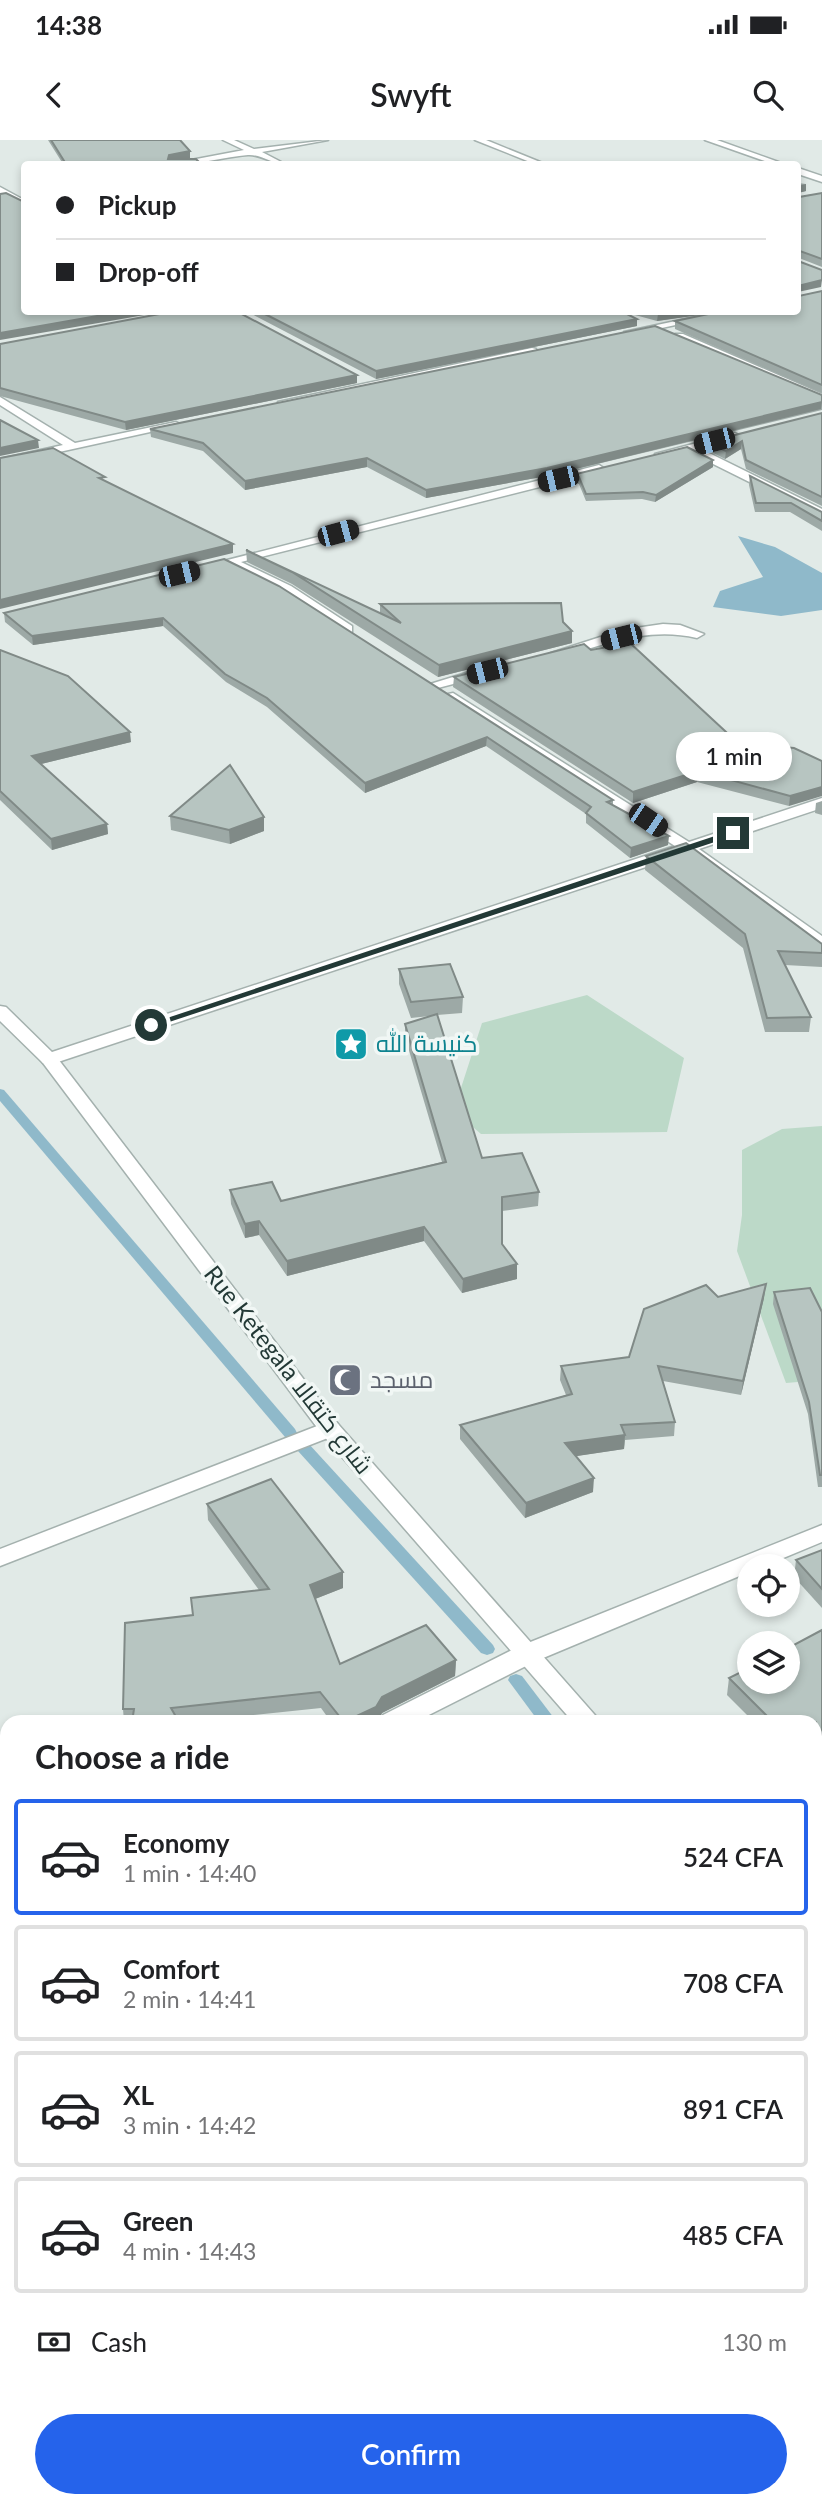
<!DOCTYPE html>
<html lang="en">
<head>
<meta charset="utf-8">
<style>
  :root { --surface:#fff; --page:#f2f2f2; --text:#202124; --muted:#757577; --line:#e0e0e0; --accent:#2563eb }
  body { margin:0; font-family:Lato,Cairo,sans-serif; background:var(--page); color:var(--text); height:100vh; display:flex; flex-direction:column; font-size:26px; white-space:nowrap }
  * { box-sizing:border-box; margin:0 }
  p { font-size:23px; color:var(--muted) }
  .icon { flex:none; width:38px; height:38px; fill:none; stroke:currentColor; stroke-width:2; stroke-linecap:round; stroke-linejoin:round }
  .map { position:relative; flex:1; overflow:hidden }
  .drawer { position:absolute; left:0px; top:1575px; width:822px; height:793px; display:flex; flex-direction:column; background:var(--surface); border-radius:21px 21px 0 0; box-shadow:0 4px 10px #0003 }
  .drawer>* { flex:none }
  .top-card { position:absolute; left:21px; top:21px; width:780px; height:154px; border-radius:7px; box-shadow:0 4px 10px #0003; display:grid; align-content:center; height:154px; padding:0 35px; background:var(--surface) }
  .controls { position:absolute; left:737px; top:1414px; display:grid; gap:14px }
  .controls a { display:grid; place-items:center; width:63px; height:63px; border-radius:50%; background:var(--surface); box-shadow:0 4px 10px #0003; font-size:35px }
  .end { position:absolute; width:32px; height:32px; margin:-16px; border:9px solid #233936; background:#fff; box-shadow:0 0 0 4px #fff }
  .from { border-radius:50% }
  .bubble { position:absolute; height:49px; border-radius:24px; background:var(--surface); box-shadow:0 4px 10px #0003; font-size:23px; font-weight:600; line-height:49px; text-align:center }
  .car { position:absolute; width:21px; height:42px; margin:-21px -10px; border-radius:9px; box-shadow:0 0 5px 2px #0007; background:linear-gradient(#222 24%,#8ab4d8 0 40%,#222 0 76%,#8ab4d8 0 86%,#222 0) }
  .top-card b { display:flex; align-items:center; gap:24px; height:66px; font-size:26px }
  .top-card b+b { border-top:2px solid var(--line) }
  .top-card i { width:18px; height:18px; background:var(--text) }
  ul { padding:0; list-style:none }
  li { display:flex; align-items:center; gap:21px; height:116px; margin:0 14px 10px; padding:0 21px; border:4px solid var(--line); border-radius:7px }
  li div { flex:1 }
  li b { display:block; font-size:26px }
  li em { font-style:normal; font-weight:600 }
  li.on { border-color:var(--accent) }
  li>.icon { width:63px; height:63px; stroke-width:1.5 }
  h2 { padding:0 35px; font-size:32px; line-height:84px }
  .pay { display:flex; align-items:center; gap:18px; height:77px; padding:0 35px; font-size:26px }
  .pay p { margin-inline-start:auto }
  .primary-button { display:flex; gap:14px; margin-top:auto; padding:14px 35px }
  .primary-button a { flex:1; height:80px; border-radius:42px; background:var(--accent); color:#fff; font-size:28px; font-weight:600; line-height:80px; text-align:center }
  .status { display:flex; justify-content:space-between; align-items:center; height:49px; padding:0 35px; background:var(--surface); direction:ltr }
  .status svg { height:19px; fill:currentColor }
  header { display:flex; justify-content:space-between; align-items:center; height:91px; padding:0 35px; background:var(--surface); font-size:32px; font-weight:600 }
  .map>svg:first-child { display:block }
</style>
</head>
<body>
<div class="status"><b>14:38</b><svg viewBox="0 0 49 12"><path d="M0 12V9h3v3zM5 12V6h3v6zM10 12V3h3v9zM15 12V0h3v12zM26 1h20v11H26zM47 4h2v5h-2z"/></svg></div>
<header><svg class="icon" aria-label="back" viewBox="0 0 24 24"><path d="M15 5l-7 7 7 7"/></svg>Swyft<svg class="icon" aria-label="search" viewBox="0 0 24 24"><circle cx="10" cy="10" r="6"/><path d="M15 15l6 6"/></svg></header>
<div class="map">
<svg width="822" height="2367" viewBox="0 0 822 2367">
  <rect width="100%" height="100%" fill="#e1eae7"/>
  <g fill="#bcd9c8">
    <path d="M587 855 684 918 667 992 481 994 438 957 460 951 482 883Z"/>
    <path d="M822 986V1240L786 1243 737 1111 742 1075V1010L782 989Z"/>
  </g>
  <path fill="#8fb9ca" d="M738 396 775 407 822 433V470L781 476 713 467 720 451 763 437Z"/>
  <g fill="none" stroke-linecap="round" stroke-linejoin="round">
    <g fill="#8fb9ca" fill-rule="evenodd">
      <path d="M0 949 4 950 295 1289 297 1293 295 1297H285L0 961Z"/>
      <path d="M303 1302 308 1303 493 1505 495 1509 493 1513 487 1515 481 1513 298 1311 296 1307 298 1303Z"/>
      <path d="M516 1534 522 1536 557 1582H539L508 1540 510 1536Z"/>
      <path d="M816 1905 822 1908V1931L816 1928Z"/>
    </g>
    <g stroke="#a4b1ae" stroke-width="3">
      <g id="minor">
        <path d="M223 0H234L254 9 328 0 262 12 285 24C272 24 260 14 248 15 222 17 196 26 170 24L244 10Z"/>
        <path d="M475 0H486L545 24H535Z"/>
        <path d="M705 0H717L784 24H773Z"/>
        <path d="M798 28 822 36V42L798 34Z"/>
        <path d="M0 47 24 60V66L0 53Z"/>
        <path d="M718 172H736L629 195 624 192Z"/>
        <path d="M675 194H683L822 254V261L675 198Z"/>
        <path d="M532 208 536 209V213L283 265 278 262Z"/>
        <path d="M0 257 75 303 176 282 182 285 0 325V319L63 305 0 265Z"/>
        <path d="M735 293 741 296 739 298 699 308 822 369V378L687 311 661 317 655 314Z"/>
        <path d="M599 325 605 329 603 331 241 422 291 446 352 486V492H342L281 452 227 426 202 432 196 428Z"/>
        <path d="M663 484 680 485 704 494 697 498C647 486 606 505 558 517L551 513 622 490Z"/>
        <path d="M479 529 484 530V536L434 549 427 545Z"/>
        <path d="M453 553 689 702 822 658V668L699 709 822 796V809L685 714 55 923H43L40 919 43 915 675 706 448 560V554Z"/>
        <path d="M330 1281 338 1284 341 1289 338 1294 0 1426V1409Z"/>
        <path d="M822 1385V1402L764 1426H749V1432L536 1521 415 1582H379L383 1575 518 1507Z"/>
        <path d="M7 1779V1805L0 1808V1782Z"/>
        <path d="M822 1794V1820L816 1822V1796Z"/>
        <path d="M7 2302V2337L0 2340V2305Z"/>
      </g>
    </g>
    <g stroke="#a4b1ae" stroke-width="3">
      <g id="tertiary">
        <path d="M0 866 6 867 55 915 338 1284 601 1582H573L322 1294 43 923 0 881Z"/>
        <path d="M816 1828 822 1830V1860L816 1858Z"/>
      </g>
    </g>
    <use href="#minor" fill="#fff" fill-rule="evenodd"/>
    <use href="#tertiary" fill="#fff" fill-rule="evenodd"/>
  </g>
  <g fill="#9da9a6">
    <path d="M48 0H180L190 11V18L181 19 201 24H63Z"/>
    <path d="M798 43 806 44V51L798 53 799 57 822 53V127L799 118H798Z"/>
    <path d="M822 151V253L675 189V181L710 173 657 181 624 172 637 179V186L376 239 248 172H798L799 156Z"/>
    <path d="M0 204 357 235V243L126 290 0 256Z"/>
    <path d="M822 256V270L547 336 426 358 367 327 245 350 203 311 151 297 150 289Z"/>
    <path d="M822 273V366L746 329 741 309 725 319 707 310V302Z"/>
    <path d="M713 320V327L655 362 642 359 586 361 579 344 571 342 572 335Z"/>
    <path d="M750 336 822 372V391L790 372H755L749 345Z"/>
    <path d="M246 410 380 473V464L563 482 572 491V503L438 537 292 444 247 422Z"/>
    <path d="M224 419 613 660V665L668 705 630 718 586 683V674L486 606 365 653 267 567 226 542 163 486 33 505 5 482 4 473Z"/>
    <path d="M0 510 131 602 41 624 107 684 108 694 52 710 0 660Z"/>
    <path d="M591 510 738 603 822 621 789 666 697 642 633 663 453 547 454 537Z"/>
    <path d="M822 661V675L815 673 816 663Z"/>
    <path d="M170 676 264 677V691L230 704 171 690Z"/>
    <path d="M646 716 822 813V827L785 825 811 877 809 892H765L743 808 645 730Z"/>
    <path d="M399 829 463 857 462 873 437 875 482 1018 539 1052 538 1066 502 1071V1104L517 1124V1139L462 1153 424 1101 287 1136 259 1095 245 1098 231 1064 230 1050 281 1061 442 1022 405 897V884L430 876 411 878 399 844Z"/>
    <path d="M774 1152 822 1172V1347H818L808 1274 773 1164Z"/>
    <path d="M718 1157 764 1158 741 1255 663 1241 675 1282 674 1296 625 1300 624 1309 576 1316 593 1352 525 1378 460 1299V1285L566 1255 560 1240 561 1226 629 1217Z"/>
    <path d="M207 1364 343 1448 315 1459 340 1524 456 1520 455 1536 382 1573 377 1582H331L321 1568 188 1582H124L123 1569 192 1475 259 1450 208 1380Z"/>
    <path d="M822 1410V1468L794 1437 796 1420Z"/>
    <path d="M729 1538 816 1582H754L727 1555Z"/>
    <path d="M0 1856 7 1871V2123L6 2002 0 1989Z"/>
    <path d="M7 2221V2302H0V2225Z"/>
    <path d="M281 2361H432L436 2367H284Z"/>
    <path d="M593 2361H700L705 2367H596Z"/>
  </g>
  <g fill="#808a87">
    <path d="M190 11V18L170 21 168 19 169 15Z"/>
    <path d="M806 44V51L798 53V46Z"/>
    <path d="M822 140 821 147 798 152V145Z"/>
    <path d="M120 172H162L0 200V193Z"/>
    <path d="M674 172H722L657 181 658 174Z"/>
    <path d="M637 179V186L376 239V231Z"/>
    <path d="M357 235V243L126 290 125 282Z"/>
    <path d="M822 262 821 269 547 336 426 358V350Z"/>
    <path d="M38 300 39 308 0 316V308Z"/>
    <path d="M742 301 741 309 725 319 726 311Z"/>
    <path d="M367 318V327L245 350V341Z"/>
    <path d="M713 320V327L655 362 656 355Z"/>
    <path d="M233 404V413L0 469V460Z"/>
    <path d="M163 478V486L33 505 32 496Z"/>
    <path d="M572 491V503L438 537 439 525Z"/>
    <path d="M130 592 131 602 33 626 32 616Z"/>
    <path d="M487 597 486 606 365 653V643Z"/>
    <path d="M698 631 697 642 633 663V652Z"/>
    <path d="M822 647V656L789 666 790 656Z"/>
    <path d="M264 677V691L230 704 229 690Z"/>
    <path d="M107 684 108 694 52 710 51 699Z"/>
    <path d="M669 696 668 705 630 718 631 708Z"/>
    <path d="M259 1081V1095L245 1098V1084Z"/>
    <path d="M424 1087V1101L287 1136V1121Z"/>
    <path d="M517 1124V1139L462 1153 463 1139Z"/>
    <path d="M766 1144 764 1158 741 1255 743 1241Z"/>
    <path d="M625 1295 624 1309 564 1318 565 1303Z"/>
    <path d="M594 1338 593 1352 525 1378 526 1363Z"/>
    <path d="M343 1432V1448L310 1461V1445Z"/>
    <path d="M456 1520 455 1536 382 1573 377 1582H344L382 1557Z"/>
    <path d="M822 1609V1624L816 1627V1612Z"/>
    <path d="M7 2101V2123L0 2127V2105Z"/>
    <path d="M822 2209V2227L816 2228V2210Z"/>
  </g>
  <g fill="#b7c5c1" stroke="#808a87" stroke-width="2">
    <path d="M51 0H180L190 11 169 15 168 19H196L201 24H66Z"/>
    <path d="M24 51V50V172H120L0 193V54L6 53 24 62Z"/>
    <path d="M798 52 799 57 822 53V119L800 111 798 112Z"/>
    <path d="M798 121 822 130V140L798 146Z"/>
    <path d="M822 151V245L675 181 718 172H798V155L799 156Z"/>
    <path d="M170 172H238L357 235 125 282 0 248V204Z"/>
    <path d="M261 172H623L637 179 376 231Z"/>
    <path d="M649 172H674L658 174Z"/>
    <path d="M655 186 822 255V262L547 328 426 350 367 318 245 341 203 303 150 289Z"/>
    <path d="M822 273V357L746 320 742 301 726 311 707 302Z"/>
    <path d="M0 280 38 300 0 308Z"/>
    <path d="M687 307 713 320 656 355 643 352 586 354 579 337 572 335Z"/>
    <path d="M53 308 105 337 99 338 233 404 0 460V318Z"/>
    <path d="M750 336 822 372V381L791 363H756Z"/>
    <path d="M246 410 401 483 380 464 561 463 563 482 572 491 439 525 292 432Z"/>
    <path d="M224 419 279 446 613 660 607 662 669 696 631 708 586 673 591 667 487 597 365 643 267 558 225 534 163 478 32 496 4 473Z"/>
    <path d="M630 503 738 603 794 608 822 621V647L790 656 698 631 633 652 454 537 584 504 591 510Z"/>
    <path d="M0 510 68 536 130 592 32 616 107 684 51 699 0 651Z"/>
    <path d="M230 625 264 677 229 690 170 676Z"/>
    <path d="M686 703 822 804V813L778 811 811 877 767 878 745 794 646 716Z"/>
    <path d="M450 824 463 857 411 862 399 829Z"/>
    <path d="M437 874 482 1018 522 1013 539 1052 502 1057V1104L517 1124 463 1139 424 1087 287 1121 259 1081 245 1084 230 1050 272 1042 281 1061 446 1022 405 884Z"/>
    <path d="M766 1144 743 1241 658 1226 675 1282 621 1285 625 1295 565 1303 594 1338 526 1363 460 1285 572 1254 561 1226 629 1217 644 1169 706 1145 718 1157Z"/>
    <path d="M810 1148 822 1172V1335H820L809 1262 774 1152Z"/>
    <path d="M271 1339 343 1432 310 1445 340 1524 426 1485 456 1520 382 1557 376 1567 344 1582 320 1552 171 1568 179 1582H132L134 1569H123L125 1483 193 1475 191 1458 269 1449 207 1364Z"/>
    <path d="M822 1410V1449L796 1420Z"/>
    <path d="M822 1490V1609L816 1612V1582H773L729 1538 749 1528V1542H788V1508Z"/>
    <path d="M0 1856 7 1871V1995L0 1979Z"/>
    <path d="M7 2002V2101L0 2105V2005Z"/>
    <path d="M822 2146V2209L816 2210V2147Z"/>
    <path d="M7 2221V2282L0 2284V2225Z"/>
    <path d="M822 2344V2367H783L794 2361H816V2348Z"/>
    <path d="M289 2361H432L436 2367H287L291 2365Z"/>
    <path d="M604 2361H700L705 2367H607Z"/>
  </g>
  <path fill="#233936" d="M733 690 736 695 154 887 146 885Z"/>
  <defs>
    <g id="sight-square" transform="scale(1.75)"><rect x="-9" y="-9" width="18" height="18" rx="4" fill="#0f9aa8" stroke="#f1f7f5"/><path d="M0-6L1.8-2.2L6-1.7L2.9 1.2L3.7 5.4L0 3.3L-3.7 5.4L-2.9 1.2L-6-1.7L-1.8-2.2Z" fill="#fff"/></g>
    <g id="mosque-square" transform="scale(1.75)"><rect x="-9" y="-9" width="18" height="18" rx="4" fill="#6b7280" stroke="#f1f7f5"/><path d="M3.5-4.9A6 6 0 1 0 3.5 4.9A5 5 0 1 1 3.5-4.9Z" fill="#fff"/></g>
  </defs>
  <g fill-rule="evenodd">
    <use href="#sight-square" x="351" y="904"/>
    <use href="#mosque-square" x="345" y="1240"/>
  </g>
  <g text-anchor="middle" stroke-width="7" stroke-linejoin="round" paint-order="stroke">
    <g font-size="24" fill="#0d838f" stroke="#f1f7f5" text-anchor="start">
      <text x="376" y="912">كنيسة الله</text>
    </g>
    <g font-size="24" fill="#233936" stroke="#f1f7f5">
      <text transform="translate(288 1230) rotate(52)" y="8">Rue Ketegala شارع كتقالا</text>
    </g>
    <g font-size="24" fill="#5b616d" stroke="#f1f7f5" text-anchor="start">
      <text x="370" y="1248">مسجد</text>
    </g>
  </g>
</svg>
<div class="controls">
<a><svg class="icon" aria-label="locate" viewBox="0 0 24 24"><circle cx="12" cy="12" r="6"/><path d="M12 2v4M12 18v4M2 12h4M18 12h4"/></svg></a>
<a><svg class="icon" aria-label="layers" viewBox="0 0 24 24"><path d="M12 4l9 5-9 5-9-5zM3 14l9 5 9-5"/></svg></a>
</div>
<i class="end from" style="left:151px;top:885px"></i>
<i class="end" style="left:733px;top:693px"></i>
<div class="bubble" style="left:676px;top:592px;width:116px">1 min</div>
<i class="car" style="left:714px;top:301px;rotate:256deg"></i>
<i class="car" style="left:558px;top:339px;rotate:257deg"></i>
<i class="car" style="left:338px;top:393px;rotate:75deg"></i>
<i class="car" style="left:179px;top:434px;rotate:77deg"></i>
<i class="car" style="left:621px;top:497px;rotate:256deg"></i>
<i class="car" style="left:487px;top:531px;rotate:256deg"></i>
<i class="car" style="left:648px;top:680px;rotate:124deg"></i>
<div class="top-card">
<b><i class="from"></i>Pickup</b>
<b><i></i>Drop-off</b>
</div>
<section class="drawer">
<h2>Choose a ride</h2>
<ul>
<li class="on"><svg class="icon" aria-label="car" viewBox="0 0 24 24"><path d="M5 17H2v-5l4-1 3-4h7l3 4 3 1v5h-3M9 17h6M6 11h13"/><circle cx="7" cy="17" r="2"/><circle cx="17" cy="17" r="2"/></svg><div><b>Economy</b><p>1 min · 14:40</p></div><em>524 CFA</em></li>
<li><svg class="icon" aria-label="car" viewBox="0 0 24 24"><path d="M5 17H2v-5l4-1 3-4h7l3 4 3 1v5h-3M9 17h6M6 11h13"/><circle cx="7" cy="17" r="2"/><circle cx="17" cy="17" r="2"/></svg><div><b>Comfort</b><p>2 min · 14:41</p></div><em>708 CFA</em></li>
<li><svg class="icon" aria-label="car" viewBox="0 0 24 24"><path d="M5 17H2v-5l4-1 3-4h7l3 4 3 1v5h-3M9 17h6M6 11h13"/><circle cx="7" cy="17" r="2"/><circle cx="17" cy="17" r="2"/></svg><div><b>XL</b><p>3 min · 14:42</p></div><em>891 CFA</em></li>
<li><svg class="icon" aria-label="car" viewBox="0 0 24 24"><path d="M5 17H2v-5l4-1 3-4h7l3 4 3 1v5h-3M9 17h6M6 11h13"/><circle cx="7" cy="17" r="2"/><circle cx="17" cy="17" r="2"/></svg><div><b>Green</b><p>4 min · 14:43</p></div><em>485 CFA</em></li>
</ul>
<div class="pay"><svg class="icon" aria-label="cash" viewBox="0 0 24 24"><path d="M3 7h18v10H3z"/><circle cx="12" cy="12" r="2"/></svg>Cash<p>130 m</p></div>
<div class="primary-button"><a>Confirm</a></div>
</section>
</div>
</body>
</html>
